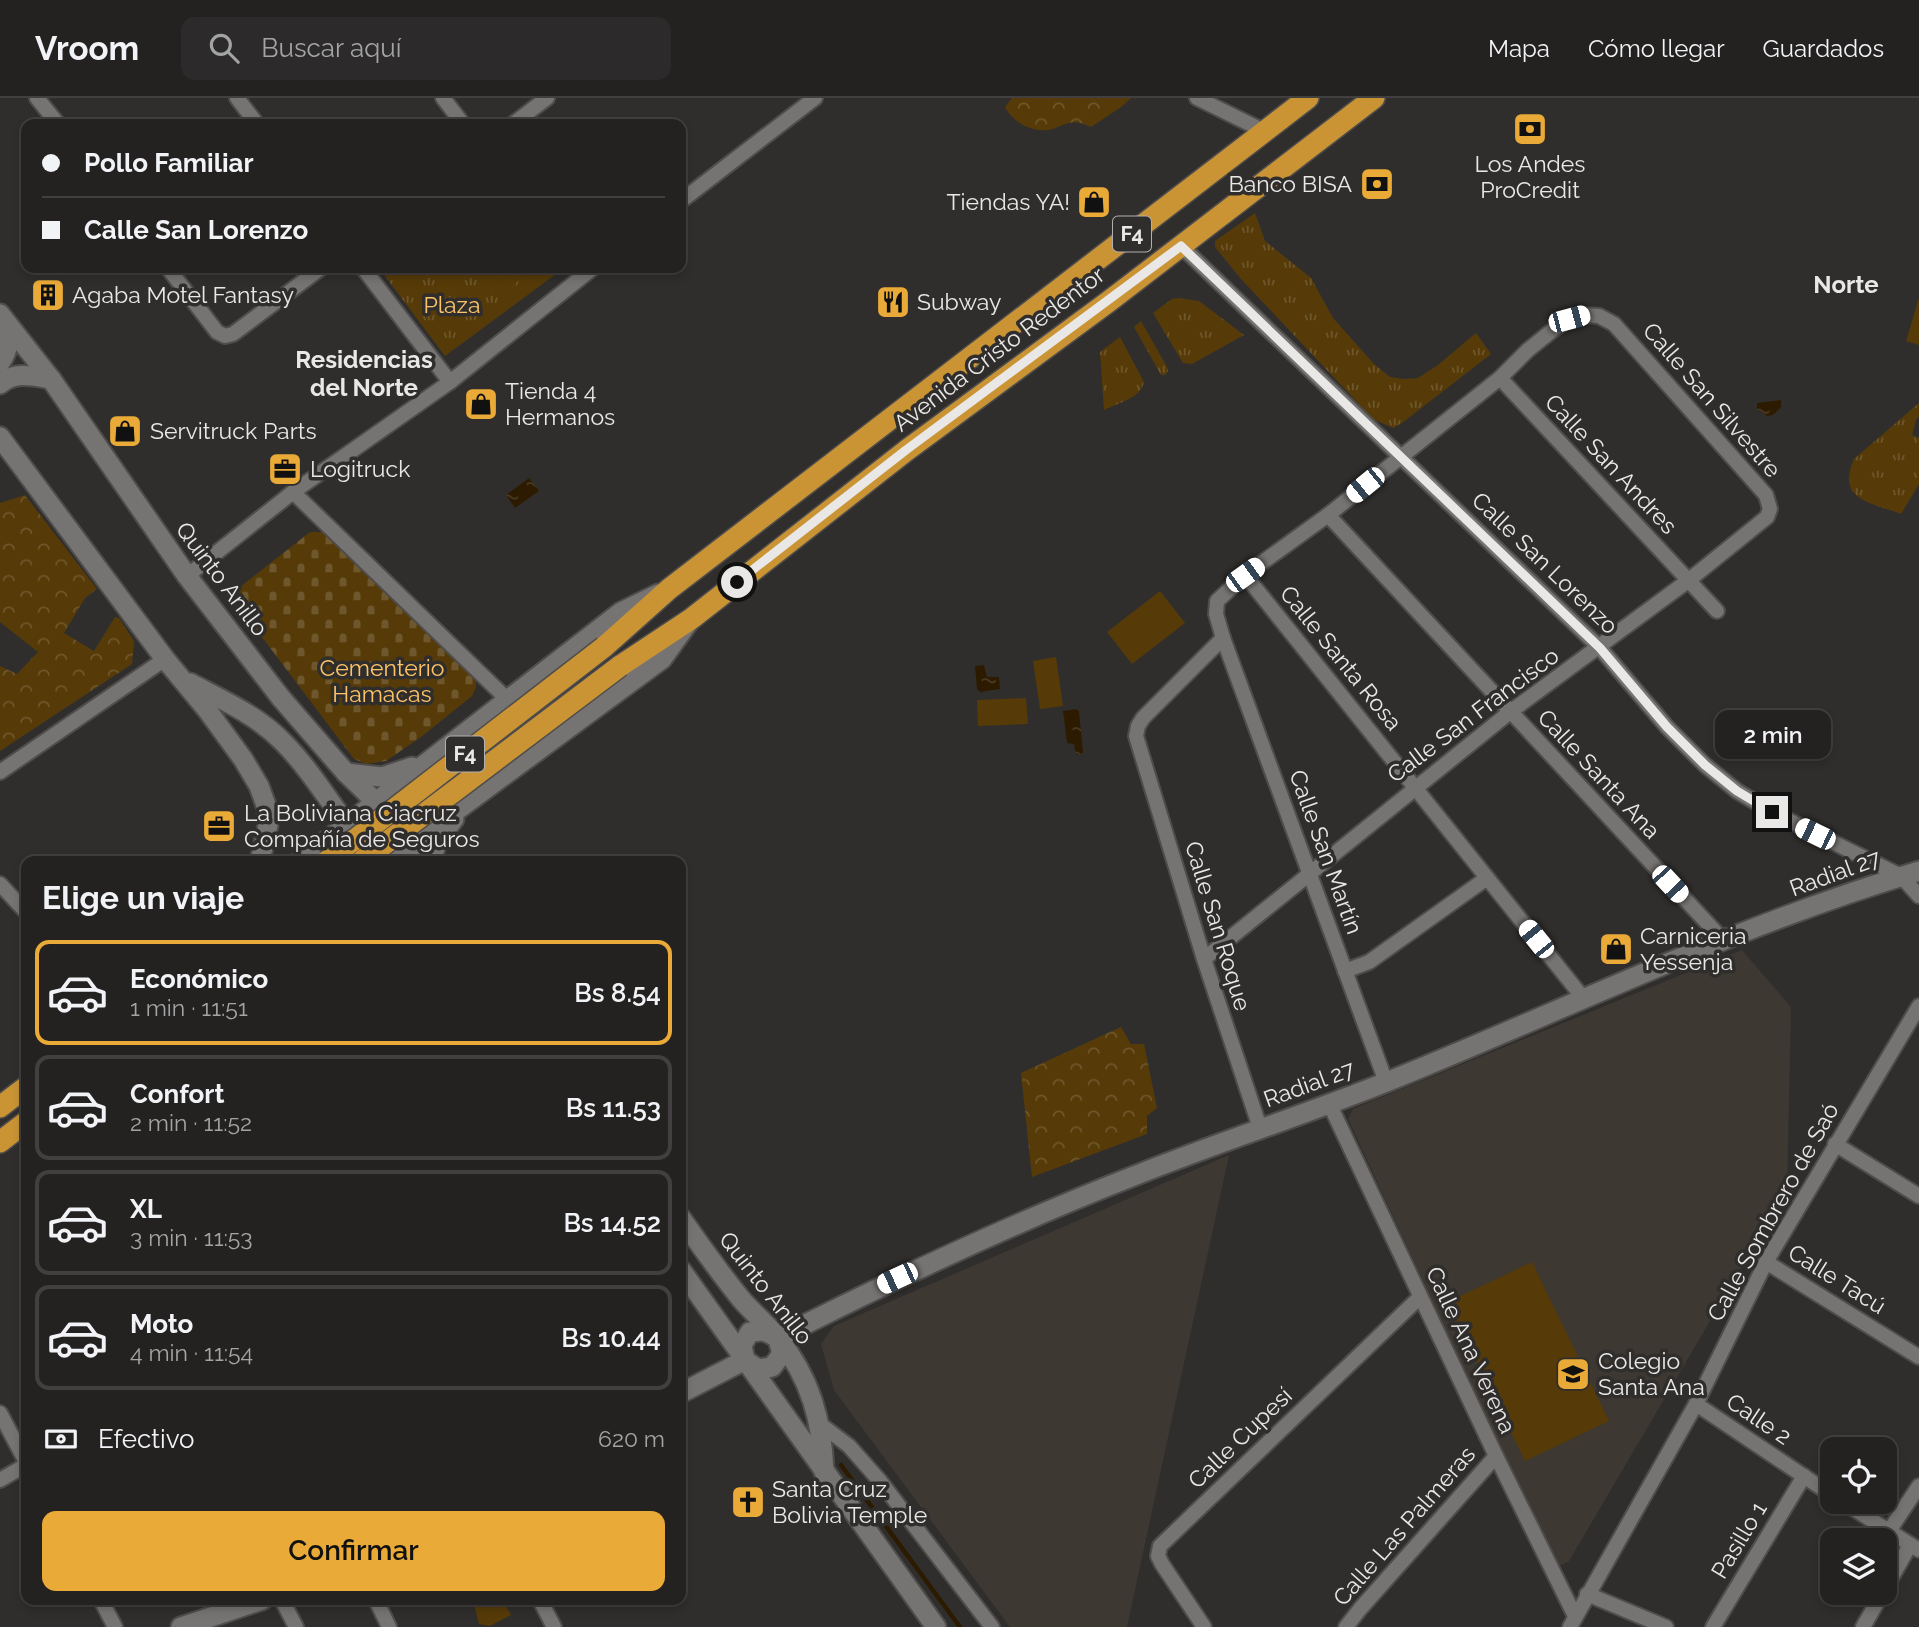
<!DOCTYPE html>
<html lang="es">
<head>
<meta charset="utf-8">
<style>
  :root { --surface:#242221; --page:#2c2a2a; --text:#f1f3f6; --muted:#a3a4a5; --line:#413f3f; --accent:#eaaa38 }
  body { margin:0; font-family:Raleway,sans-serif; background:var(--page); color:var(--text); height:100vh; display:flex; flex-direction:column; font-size:26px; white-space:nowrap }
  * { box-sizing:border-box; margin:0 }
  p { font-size:23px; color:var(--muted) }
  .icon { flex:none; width:38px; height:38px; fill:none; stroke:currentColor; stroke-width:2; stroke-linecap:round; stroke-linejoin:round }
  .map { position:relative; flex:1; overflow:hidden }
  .panel { position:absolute; left:21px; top:758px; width:665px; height:749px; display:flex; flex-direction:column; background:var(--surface); border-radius:14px; box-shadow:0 4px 10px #0003,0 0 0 2px var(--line) }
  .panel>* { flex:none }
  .banner { position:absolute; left:21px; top:21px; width:665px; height:154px; border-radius:14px; box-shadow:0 4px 10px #0003,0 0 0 2px var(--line); display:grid; align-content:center; height:154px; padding:0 21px; background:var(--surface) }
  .fabs { position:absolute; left:1820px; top:1339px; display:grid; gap:14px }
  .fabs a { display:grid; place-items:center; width:77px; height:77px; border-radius:14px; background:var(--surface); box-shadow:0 4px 10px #0003,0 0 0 2px var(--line); font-size:35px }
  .end { position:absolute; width:32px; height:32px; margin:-16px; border:9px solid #e9e8e7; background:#111; box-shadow:0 0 0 4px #111 }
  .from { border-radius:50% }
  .bubble { position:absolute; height:49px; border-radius:14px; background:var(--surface); box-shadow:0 4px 10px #0003,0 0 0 2px var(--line); font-size:23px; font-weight:600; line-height:49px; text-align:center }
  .car { position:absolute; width:21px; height:42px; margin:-21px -10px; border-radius:9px; box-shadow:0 0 5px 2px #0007; background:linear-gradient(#fff 24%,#345 0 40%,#fff 0 76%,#345 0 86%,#fff 0) }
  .banner b { display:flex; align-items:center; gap:24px; height:66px; font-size:26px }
  .banner b+b { border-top:2px solid var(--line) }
  .banner i { width:18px; height:18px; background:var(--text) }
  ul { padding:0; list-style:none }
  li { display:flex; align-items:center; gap:21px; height:105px; margin:0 14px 10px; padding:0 7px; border:4px solid var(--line); border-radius:14px }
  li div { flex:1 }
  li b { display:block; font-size:26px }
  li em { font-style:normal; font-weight:600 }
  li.active { border-color:var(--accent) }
  li>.icon { width:63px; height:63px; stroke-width:1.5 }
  h2 { padding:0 21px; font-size:32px; line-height:84px }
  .pay { display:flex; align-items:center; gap:18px; height:77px; padding:0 21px; font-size:26px }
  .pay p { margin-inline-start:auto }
  .primary-button { display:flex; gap:14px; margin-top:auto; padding:14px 21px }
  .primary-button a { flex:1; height:80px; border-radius:14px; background:var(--accent); color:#111; font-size:28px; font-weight:600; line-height:80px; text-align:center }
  header { display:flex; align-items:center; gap:42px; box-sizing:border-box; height:98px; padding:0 35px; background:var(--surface); border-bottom:2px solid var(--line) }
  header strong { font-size:33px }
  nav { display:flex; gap:38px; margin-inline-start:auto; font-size:24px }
  .search { width:490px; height:63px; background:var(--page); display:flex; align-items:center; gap:18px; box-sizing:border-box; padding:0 24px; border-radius:14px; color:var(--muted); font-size:26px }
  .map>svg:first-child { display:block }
</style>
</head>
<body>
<header>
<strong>Vroom</strong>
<div class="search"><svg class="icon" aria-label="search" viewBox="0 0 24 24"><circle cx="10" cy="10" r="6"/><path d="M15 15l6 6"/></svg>Buscar aquí</div>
<nav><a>Mapa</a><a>Cómo llegar</a><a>Guardados</a></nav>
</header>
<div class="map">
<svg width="1919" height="1529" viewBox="0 0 1919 1529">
  <defs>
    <pattern id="grass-tufts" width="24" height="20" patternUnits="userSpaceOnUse" patternTransform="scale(1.75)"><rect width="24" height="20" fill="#563b08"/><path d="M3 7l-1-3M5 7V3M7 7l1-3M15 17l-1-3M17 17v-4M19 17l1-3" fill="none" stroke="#6e572c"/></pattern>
    <pattern id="forest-crowns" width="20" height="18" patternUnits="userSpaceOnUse" patternTransform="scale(1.75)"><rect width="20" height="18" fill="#563b08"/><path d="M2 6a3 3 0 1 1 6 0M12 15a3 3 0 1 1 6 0" fill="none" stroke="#6e572c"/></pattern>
    <pattern id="cemetery-stones" width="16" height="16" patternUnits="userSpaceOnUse" patternTransform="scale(1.75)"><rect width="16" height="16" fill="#563b08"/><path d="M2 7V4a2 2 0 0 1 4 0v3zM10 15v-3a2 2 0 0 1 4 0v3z" fill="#6e572c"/></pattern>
    <pattern id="water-ripples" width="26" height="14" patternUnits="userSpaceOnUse" patternTransform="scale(1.75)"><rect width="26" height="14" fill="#2c1b00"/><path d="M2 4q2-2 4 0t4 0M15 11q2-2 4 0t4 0" fill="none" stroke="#4b3c25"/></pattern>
  </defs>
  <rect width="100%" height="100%" fill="#302e2c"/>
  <g fill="#3d3831">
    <path d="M1742 852 1791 909 1787 1092 1569 1463 1559 1468 1552 1460 1348 1021 1353 1011Z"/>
    <path d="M1229 1057 1127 1529H1010L834 1292 821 1246 834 1228Z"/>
  </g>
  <g fill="url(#grass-tufts)">
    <path d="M1255 115 1265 143 1311 180 1333 220 1374 266 1390 279 1403 281 1418 280 1438 267 1476 235 1491 256 1402 325 1393 330 1373 321 1241 181 1215 149V143Z"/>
    <path d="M379 170H564L445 258Z"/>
    <path d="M1179 200 1199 203 1244 237 1192 266 1183 265 1153 215 1172 201Z"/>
    <path d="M1141 223 1167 269 1168 273 1165 277H1161L1134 229Z"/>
    <path d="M1120 239 1144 284C1141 300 1118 305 1104 312L1100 254Z"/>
    <path d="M1919 305V318L1916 322 1912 337 1919 340V386L1901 416C1870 404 1836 402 1854 361Z"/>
  </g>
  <g fill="url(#forest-crowns)">
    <path d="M1012 0H1131L1121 9 1091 29C1084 26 1077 23 1069 25 1064 26 1058 29 1053 31 1035 36 1013 25 1005 9Z"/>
    <path d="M25 397 97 491 85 500 64 535 94 553 115 519 119 520 134 543 132 566 0 653V568L17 576 38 554 0 524V405Z"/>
    <path d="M1121 929 1131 946H1144L1157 1010 1147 1018V1036L1032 1079 1021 975Z"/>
  </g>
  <path fill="url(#cemetery-stones)" d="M310 434H322L475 579 476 589 472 598 421 639 386 663 366 666 354 661 237 506 235 498 240 489Z"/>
  <g fill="#563b08">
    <path d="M489 170H536L506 192Z"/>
    <path d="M1919 200V247L1906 243Z"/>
    <path d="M1160 493 1185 525 1132 566 1107 534Z"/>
    <path d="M1056 559 1063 608 1040 611 1033 563Z"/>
    <path d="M1026 600 1028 626 978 628 977 602Z"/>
    <path d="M1532 1164 1609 1323 1525 1363 1448 1204Z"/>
    <path d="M473 1502H503L511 1517 490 1528 479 1526Z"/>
  </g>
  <g fill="url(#water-ripples)">
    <path d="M1781 302V309L1773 317 1767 318 1757 311V305Z"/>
    <path d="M529 380 539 393 515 410 506 397Z"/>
    <path d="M984 567 987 579H999L1000 591 980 594 977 591 975 568Z"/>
    <path d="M1076 611 1079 613 1083 655 1076 657 1074 646 1067 645 1063 613Z"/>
  </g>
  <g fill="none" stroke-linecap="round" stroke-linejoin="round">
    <path stroke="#2c1b00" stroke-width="4.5" d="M841 1367 960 1529"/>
    <g stroke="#4e4d4b" stroke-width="18">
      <g id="street">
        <path d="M37 0 58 26"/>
        <path d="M237 0 257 26"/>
        <path d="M443 0 463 26"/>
        <path d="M1197 0 1264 33"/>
        <path d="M513 26 547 0"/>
        <path d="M681 103 815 0"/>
        <path d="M1181 148 1600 550 1667 629 1705 667 1737 693 1772 714 1901 778 1919 798"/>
        <path d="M168 170 217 234 225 238 233 236 321 170"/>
        <path d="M363 170 450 284"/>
        <path d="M1500 280 1717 513"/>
        <path d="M293 394 508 602"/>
        <path d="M1328 417 1724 843"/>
        <path d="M1245 477 1584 901"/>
        <path d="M187 478 293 394 450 284 593 170"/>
        <path d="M1223 540 1386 984"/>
        <path d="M0 674 165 561"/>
        <path d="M0 786 26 814"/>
        <path d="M1204 861 1510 614 1689 482 1767 419 1770 411 1766 397 1614 226 1599 218 1586 217 1569 221 1554 231 1528 252 1500 280 1328 417 1245 477 1217 503 1216 516 1223 540 1143 620 1138 628 1136 638 1204 861 1260 1030"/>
        <path d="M1345 873 1369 864 1487 780"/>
        <path d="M1329 1005 1496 1358 1575 1518"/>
        <path d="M1835 1046 1919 1098"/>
        <path d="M1766 1164 1919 1259"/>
        <path d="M1696 1306 1832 1397"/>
        <path d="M0 1315 26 1364"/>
        <path d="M820 1326 849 1348 880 1383 992 1529"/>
        <path d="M0 1382 26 1367"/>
        <path d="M1843 1404 1919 1452"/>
        <path d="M1889 1433 1919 1388"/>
        <path d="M1885 1491 1910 1447"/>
        <path d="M1587 1496 1666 1529"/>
        <path d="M101 1502 115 1529"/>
        <path d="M282 1502 296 1529"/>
        <path d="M376 1502 389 1529"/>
        <path d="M540 1502 554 1529"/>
        <path d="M1204 1529 1162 1466 1158 1458 1160 1448 1420 1199"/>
        <path d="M1346 1529 1360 1511 1496 1358"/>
        <path d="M1570 1529 1696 1306 1766 1164 1919 908"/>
        <path d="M1713 1529 1804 1378"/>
        <path d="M1863 1529 1883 1494"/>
      </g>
    </g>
    <g stroke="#4e4d4b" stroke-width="23">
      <g id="secondary">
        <path d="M0 216 51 281 187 478 281 600 346 675 376 704 421 763"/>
        <path d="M0 265C10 251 9 240 4 224"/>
        <path d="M0 286C15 273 33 278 51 281"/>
        <path d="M0 339 165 561 208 613 243 661 259 688 267 710 268 727 260 763"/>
        <path d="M190 585C222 602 257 617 283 644 310 671 330 705 353 735"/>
        <path d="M346 675 382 679 412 669"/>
        <path d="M300 763 621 514 658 496"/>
        <path d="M388 763 662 561 688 525"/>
        <path d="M433 763C432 747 444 733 454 721"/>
        <path d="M681 1120C700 1147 720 1175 741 1201 753 1215 767 1226 778 1240 811 1281 822 1323 824 1374"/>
        <path d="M681 1172 936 1529"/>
        <path d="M745 1262 742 1247 750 1234 764 1233 778 1240C896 1180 1015 1124 1139 1076 1222 1043 1307 1016 1389 983 1565 912 1737 827 1919 773"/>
        <path d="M745 1262 758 1271 772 1269 782 1256 778 1241"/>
        <path d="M681 1295 745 1262"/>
        <path d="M181 1529 262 1502"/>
      </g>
    </g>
    <g stroke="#4e4d4b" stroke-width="24">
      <g id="highway">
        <path d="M604 549 669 491 1308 0"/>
        <path d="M620 568 691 521 907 352 1108 204 1374 0"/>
        <path d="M0 1009 26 989"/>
        <path d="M0 1044 26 1024"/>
      </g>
    </g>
    <use href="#street" stroke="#767472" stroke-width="14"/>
    <use href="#secondary" stroke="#767472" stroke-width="19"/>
    <use href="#highway" stroke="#ca9435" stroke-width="21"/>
    <g stroke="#4e4d4b" stroke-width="24" stroke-linecap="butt">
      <g id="highway-bridge">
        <path d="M327 763 604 549"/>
        <path d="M362 763 620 568"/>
      </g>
    </g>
    <use href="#highway-bridge" stroke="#ca9435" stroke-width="21"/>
  </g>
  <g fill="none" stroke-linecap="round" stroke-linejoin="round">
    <path stroke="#e9e8e7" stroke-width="9" d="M737 484 906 352 1181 148 1600 550 1667 629 1705 667 1737 693 1772 714"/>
  </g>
  <defs>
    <g id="bank-square" transform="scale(1.75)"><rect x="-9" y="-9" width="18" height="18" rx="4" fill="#eaaa38" stroke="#302e2c"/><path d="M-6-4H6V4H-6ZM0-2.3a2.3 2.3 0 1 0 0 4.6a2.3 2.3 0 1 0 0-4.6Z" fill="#111"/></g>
    <g id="shop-square" transform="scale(1.75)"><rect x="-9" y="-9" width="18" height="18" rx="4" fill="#eaaa38" stroke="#302e2c"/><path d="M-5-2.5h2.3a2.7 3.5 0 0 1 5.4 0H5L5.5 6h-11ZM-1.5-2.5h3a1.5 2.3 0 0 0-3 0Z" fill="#111"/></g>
    <g id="building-square" transform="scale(1.75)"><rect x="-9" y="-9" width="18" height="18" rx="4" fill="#eaaa38" stroke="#302e2c"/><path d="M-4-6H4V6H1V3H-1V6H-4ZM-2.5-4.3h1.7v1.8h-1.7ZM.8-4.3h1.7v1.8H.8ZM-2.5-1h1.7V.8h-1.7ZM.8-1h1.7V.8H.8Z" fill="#111"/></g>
    <g id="restaurant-square" transform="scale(1.75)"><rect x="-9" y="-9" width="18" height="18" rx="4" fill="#eaaa38" stroke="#302e2c"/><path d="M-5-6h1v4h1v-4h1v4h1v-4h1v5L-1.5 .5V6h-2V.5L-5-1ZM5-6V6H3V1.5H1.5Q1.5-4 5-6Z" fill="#111"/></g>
    <g id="office-square" transform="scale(1.75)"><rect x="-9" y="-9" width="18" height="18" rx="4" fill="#eaaa38" stroke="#302e2c"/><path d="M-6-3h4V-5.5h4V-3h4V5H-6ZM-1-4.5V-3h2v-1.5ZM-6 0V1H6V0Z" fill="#111"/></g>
    <g id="school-square" transform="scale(1.75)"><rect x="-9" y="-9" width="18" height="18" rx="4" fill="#eaaa38" stroke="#302e2c"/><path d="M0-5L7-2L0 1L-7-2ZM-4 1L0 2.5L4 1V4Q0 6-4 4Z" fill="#111"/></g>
    <g id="church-square" transform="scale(1.75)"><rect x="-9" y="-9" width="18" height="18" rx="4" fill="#eaaa38" stroke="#302e2c"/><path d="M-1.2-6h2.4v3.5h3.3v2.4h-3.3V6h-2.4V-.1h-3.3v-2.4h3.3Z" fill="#111"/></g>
  </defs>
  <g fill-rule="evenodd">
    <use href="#bank-square" x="1530" y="31"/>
    <use href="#bank-square" x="1377" y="86"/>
    <use href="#shop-square" x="1094" y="104"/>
    <use href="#building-square" x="48" y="197"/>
    <use href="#restaurant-square" x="893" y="204"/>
    <use href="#shop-square" x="481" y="306"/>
    <use href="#shop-square" x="125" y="333"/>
    <use href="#office-square" x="285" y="371"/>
    <use href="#office-square" x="219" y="728"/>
    <use href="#shop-square" x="1616" y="851"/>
    <use href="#school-square" x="1573" y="1276"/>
    <use href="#church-square" x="748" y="1404"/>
  </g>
  <g text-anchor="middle" stroke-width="7" stroke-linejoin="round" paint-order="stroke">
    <g fill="#302e2c" stroke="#b2b0af" stroke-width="2">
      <rect x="1113" y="118.5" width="38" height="35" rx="5"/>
      <rect x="446" y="638.5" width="38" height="35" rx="5"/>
    </g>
    <g font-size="21" font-weight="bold" fill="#e9e8e7">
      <text x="1132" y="143">F4</text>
      <text x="465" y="663">F4</text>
    </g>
    <g font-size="23" fill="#e9e8e7" stroke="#302e2c" text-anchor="start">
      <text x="1530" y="74" text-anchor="middle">Los Andes<tspan x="1530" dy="26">ProCredit</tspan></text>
      <text x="1352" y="94" text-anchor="end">Banco BISA</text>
      <text x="1070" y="112" text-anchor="end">Tiendas YA!</text>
      <text x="72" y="205">Agaba Motel Fantasy</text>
      <text x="917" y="212">Subway</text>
      <text x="505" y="301">Tienda 4<tspan x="505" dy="26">Hermanos</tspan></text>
      <text x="150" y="341">Servitruck Parts</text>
      <text x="310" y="379">Logitruck</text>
      <text x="244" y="723">La Boliviana Ciacruz<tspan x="244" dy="26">Compañía de Seguros</tspan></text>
      <text x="1640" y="846">Carniceria<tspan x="1640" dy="26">Yessenja</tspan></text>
      <text x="1598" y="1271">Colegio<tspan x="1598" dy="26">Santa Ana</tspan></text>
      <text x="772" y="1399">Santa Cruz<tspan x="772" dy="26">Bolivia Temple</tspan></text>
    </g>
    <g font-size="23" fill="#fdc467" stroke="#302e2c">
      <text x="452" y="215">Plaza</text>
      <text x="382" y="578">Cementerio<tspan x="382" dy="26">Hamacas</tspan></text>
    </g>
    <g font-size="23" fill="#e9e8e7" stroke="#302e2c">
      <text transform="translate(999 251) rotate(-37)" y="8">Avenida Cristo Redentor</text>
      <text transform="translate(1712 302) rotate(49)" y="8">Calle San Silvestre</text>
      <text transform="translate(1611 366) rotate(47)" y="8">Calle San Andres</text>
      <text transform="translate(1545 465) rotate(44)" y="8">Calle San Lorenzo</text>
      <text transform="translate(222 481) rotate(53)" y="8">Quinto Anillo</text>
      <text transform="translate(1341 560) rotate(51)" y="8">Calle Santa Rosa</text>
      <text transform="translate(1473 617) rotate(-37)" y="8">Calle San Francisco</text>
      <text transform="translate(1599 676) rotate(47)" y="8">Calle Santa Ana</text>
      <text transform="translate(1326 754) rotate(70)" y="8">Calle San Martín</text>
      <text transform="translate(1835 775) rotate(-20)" y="8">Radial 27</text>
      <text transform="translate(1218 828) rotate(73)" y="8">Calle San Roque</text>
      <text transform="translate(1309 986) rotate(-20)" y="8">Radial 27</text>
      <text transform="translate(1773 1114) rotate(-61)" y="8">Calle Sombrero de Saó</text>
      <text transform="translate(1837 1181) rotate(32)" y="8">Calle Tacú</text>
      <text transform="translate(766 1190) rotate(52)" y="8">Quinto Anillo</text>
      <text transform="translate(1471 1252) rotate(65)" y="8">Calle Ana Verena</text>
      <text transform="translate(1759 1321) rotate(34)" y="8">Calle 2</text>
      <text transform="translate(1240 1340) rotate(-44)" y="8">Calle Cupesí</text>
      <text transform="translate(1404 1428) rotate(-49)" y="8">Calle Las Palmeras</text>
      <text transform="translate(1739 1442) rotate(-59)" y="8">Pasillo 1</text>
    </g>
    <g font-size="24" font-weight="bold" fill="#e9e8e7" stroke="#302e2c">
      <text x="1846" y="195">Norte</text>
      <text x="364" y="270">Residencias<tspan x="364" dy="28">del Norte</tspan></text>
    </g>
  </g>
</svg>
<div class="fabs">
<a><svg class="icon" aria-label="locate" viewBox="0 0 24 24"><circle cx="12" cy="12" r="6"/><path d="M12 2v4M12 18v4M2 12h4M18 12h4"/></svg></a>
<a><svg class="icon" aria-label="layers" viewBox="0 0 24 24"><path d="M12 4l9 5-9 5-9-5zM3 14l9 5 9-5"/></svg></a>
</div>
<i class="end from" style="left:737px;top:484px"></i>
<i class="end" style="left:1772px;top:714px"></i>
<div class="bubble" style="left:1715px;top:612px;width:116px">2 min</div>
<i class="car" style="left:1569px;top:221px;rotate:75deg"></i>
<i class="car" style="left:1365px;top:387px;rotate:231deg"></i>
<i class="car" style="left:1245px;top:477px;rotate:54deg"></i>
<i class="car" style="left:1815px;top:736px;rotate:296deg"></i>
<i class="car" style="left:1670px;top:786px;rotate:137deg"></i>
<i class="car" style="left:1536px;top:841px;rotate:321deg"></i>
<i class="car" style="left:897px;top:1180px;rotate:245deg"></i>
<div class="banner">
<b><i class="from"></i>Pollo Familiar</b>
<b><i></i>Calle San Lorenzo</b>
</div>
<section class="panel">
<h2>Elige un viaje</h2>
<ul>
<li class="active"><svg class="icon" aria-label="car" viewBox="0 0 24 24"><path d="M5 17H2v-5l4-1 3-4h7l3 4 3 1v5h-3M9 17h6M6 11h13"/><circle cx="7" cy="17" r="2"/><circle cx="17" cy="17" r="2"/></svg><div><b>Económico</b><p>1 min · 11:51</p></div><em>Bs 8.54</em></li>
<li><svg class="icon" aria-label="car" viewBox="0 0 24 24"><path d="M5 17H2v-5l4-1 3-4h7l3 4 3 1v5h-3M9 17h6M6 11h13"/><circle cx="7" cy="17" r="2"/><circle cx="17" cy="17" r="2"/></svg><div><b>Confort</b><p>2 min · 11:52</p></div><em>Bs 11.53</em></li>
<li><svg class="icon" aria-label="car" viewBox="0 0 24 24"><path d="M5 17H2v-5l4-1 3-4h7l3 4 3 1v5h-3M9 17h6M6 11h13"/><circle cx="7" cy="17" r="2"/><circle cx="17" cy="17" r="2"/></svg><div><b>XL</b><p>3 min · 11:53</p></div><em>Bs 14.52</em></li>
<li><svg class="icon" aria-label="car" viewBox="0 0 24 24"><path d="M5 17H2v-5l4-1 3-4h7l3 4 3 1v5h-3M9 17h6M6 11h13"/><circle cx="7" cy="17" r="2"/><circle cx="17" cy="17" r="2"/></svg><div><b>Moto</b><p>4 min · 11:54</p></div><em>Bs 10.44</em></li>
</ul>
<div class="pay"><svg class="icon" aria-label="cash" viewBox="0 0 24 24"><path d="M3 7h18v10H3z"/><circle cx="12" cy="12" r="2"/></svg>Efectivo<p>620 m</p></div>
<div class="primary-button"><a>Confirmar</a></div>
</section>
</div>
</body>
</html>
